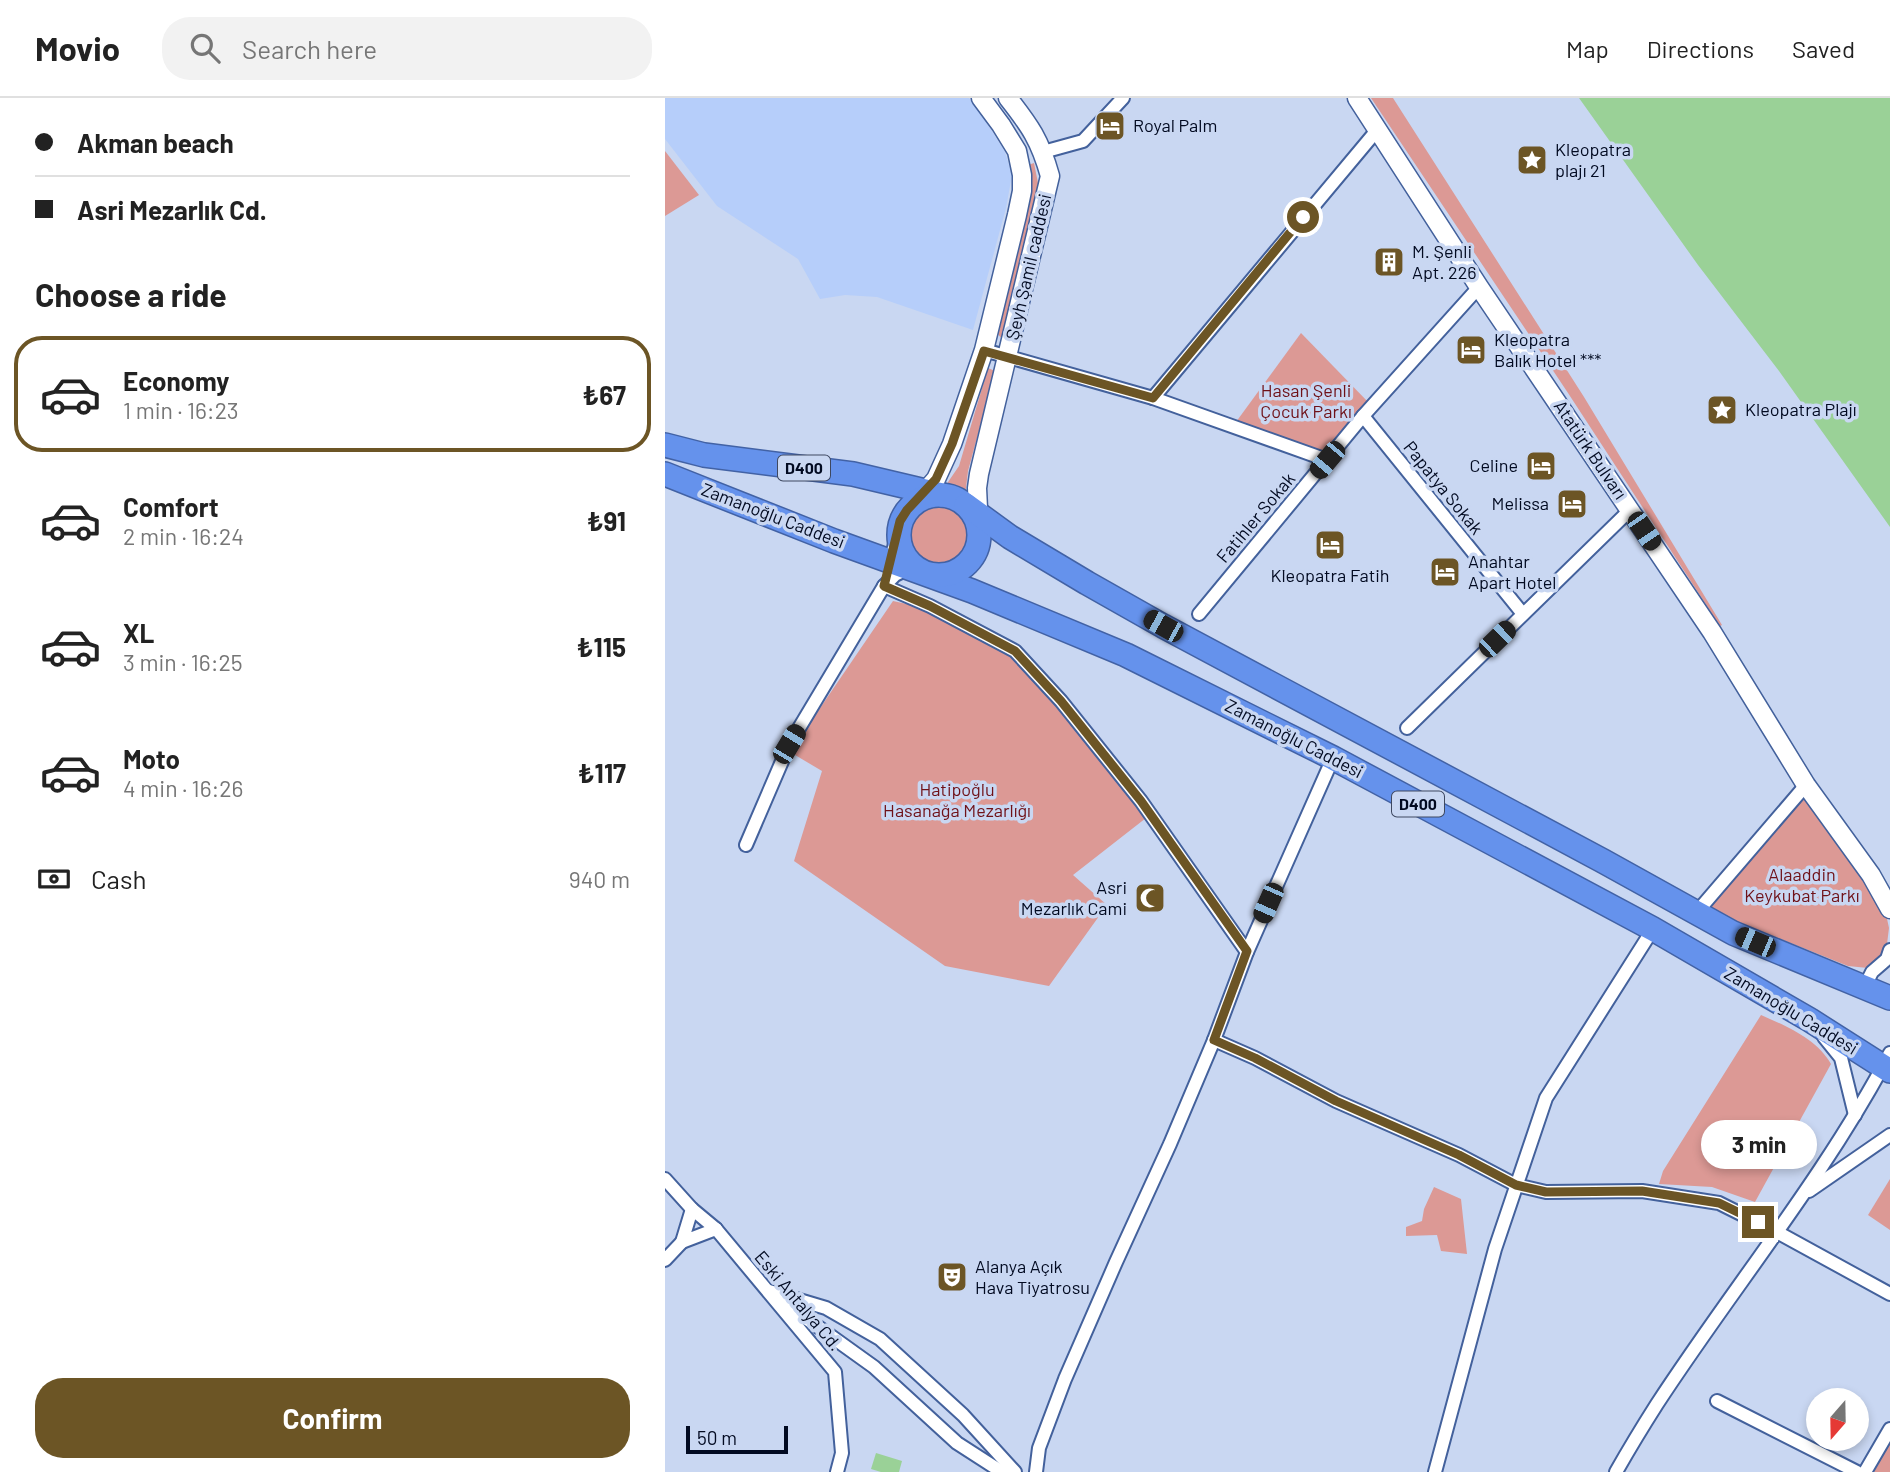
<!DOCTYPE html>
<html lang="en">
<head>
<meta charset="utf-8">
<style>
  :root { --surface:#fff; --page:#f2f2f2; --text:#222; --muted:#767676; --line:#e0e0e0; --accent:#6c5525 }
  body { margin:0; font-family:Barlow,sans-serif; background:var(--page); color:var(--text); height:100vh; display:flex; flex-direction:column; font-size:26px; white-space:nowrap }
  * { box-sizing:border-box; margin:0 }
  p { font-size:23px; color:var(--muted) }
  .icon { flex:none; width:38px; height:38px; fill:none; stroke:currentColor; stroke-width:2; stroke-linecap:round; stroke-linejoin:round }
  .map { position:relative; flex:1; overflow:hidden }
  .drawer { display:flex; flex-direction:column; background:var(--surface); width:665px }
  .drawer>* { flex:none }
  .guide { display:grid; align-content:center; height:154px; padding:0 35px; background:var(--surface) }
  .needle { width:46px; rotate:200deg }
  .buttons { position:absolute; left:1141px; top:1290px; display:grid; gap:14px }
  .buttons a { display:grid; place-items:center; width:63px; height:63px; border-radius:50%; background:var(--surface); box-shadow:0 4px 10px #0003; font-size:35px }
  .scale { position:absolute; left:21px; bottom:18px; width:102px; box-sizing:border-box; padding-left:7px; border:4px solid #020a21; border-top:0; font-size:19px; line-height:24px; white-space:nowrap; color:#020a21; -webkit-text-stroke:5px #c9d7f2; paint-order:stroke }
  .end { position:absolute; width:32px; height:32px; margin:-16px; border:9px solid #6c5525; background:#fff; box-shadow:0 0 0 4px #fff }
  .from { border-radius:50% }
  .bubble { position:absolute; height:49px; border-radius:24px; background:var(--surface); box-shadow:0 4px 10px #0003; font-size:23px; font-weight:700; line-height:49px; text-align:center }
  .car { position:absolute; width:21px; height:42px; margin:-21px -10px; border-radius:9px; box-shadow:0 0 5px 2px #0007; background:linear-gradient(#222 24%,#8ab4d8 0 40%,#222 0 76%,#8ab4d8 0 86%,#222 0) }
  .guide b { display:flex; align-items:center; gap:24px; height:66px; font-size:26px }
  .guide b+b { border-top:2px solid var(--line) }
  .guide i { width:18px; height:18px; background:var(--text) }
  ul { padding:0; list-style:none }
  li { display:flex; align-items:center; gap:21px; height:116px; margin:0 14px 10px; padding:0 21px; border:4px solid transparent; border-radius:28px }
  li div { flex:1 }
  li b { display:block; font-size:26px }
  li em { font-style:normal; font-weight:700 }
  li.active { border-color:var(--accent) }
  li>.icon { width:63px; height:63px; stroke-width:1.5 }
  h2 { padding:0 35px; font-size:32px; line-height:84px }
  .pay { display:flex; align-items:center; gap:18px; height:77px; padding:0 35px; font-size:26px }
  .pay p { margin-inline-start:auto }
  .action { display:flex; gap:14px; margin-top:auto; padding:14px 35px }
  .action a { flex:1; height:80px; border-radius:28px; background:var(--accent); color:#fff; font-size:28px; font-weight:700; line-height:80px; text-align:center }
  header { display:flex; align-items:center; gap:42px; box-sizing:border-box; height:98px; padding:0 35px; background:var(--surface); border-bottom:2px solid var(--line) }
  header strong { font-size:33px }
  nav { display:flex; gap:38px; margin-inline-start:auto; font-size:24px }
  .search { width:490px; height:63px; background:var(--page); display:flex; align-items:center; gap:18px; box-sizing:border-box; padding:0 24px; border-radius:28px; color:var(--muted); font-size:26px }
  main { display:flex; flex:1; min-height:0 }
  .map>svg:first-child { display:block }
</style>
</head>
<body>
<header>
<strong>Movio</strong>
<div class="search"><svg class="icon" aria-label="search" viewBox="0 0 24 24"><circle cx="10" cy="10" r="6"/><path d="M15 15l6 6"/></svg>Search here</div>
<nav><a>Map</a><a>Directions</a><a>Saved</a></nav>
</header>
<main>
<section class="drawer">
<div class="guide">
<b><i class="from"></i>Akman beach</b>
<b><i></i>Asri Mezarlık Cd.</b>
</div>
<h2>Choose a ride</h2>
<ul>
<li class="active"><svg class="icon" aria-label="car" viewBox="0 0 24 24"><path d="M5 17H2v-5l4-1 3-4h7l3 4 3 1v5h-3M9 17h6M6 11h13"/><circle cx="7" cy="17" r="2"/><circle cx="17" cy="17" r="2"/></svg><div><b>Economy</b><p>1 min · 16:23</p></div><em>₺67</em></li>
<li><svg class="icon" aria-label="car" viewBox="0 0 24 24"><path d="M5 17H2v-5l4-1 3-4h7l3 4 3 1v5h-3M9 17h6M6 11h13"/><circle cx="7" cy="17" r="2"/><circle cx="17" cy="17" r="2"/></svg><div><b>Comfort</b><p>2 min · 16:24</p></div><em>₺91</em></li>
<li><svg class="icon" aria-label="car" viewBox="0 0 24 24"><path d="M5 17H2v-5l4-1 3-4h7l3 4 3 1v5h-3M9 17h6M6 11h13"/><circle cx="7" cy="17" r="2"/><circle cx="17" cy="17" r="2"/></svg><div><b>XL</b><p>3 min · 16:25</p></div><em>₺115</em></li>
<li><svg class="icon" aria-label="car" viewBox="0 0 24 24"><path d="M5 17H2v-5l4-1 3-4h7l3 4 3 1v5h-3M9 17h6M6 11h13"/><circle cx="7" cy="17" r="2"/><circle cx="17" cy="17" r="2"/></svg><div><b>Moto</b><p>4 min · 16:26</p></div><em>₺117</em></li>
</ul>
<div class="pay"><svg class="icon" aria-label="cash" viewBox="0 0 24 24"><path d="M3 7h18v10H3z"/><circle cx="12" cy="12" r="2"/></svg>Cash<p>940 m</p></div>
<div class="action"><a>Confirm</a></div>
</section>
<div class="map">
<svg width="1225" height="1374" viewBox="0 0 1225 1374">
  <rect width="100%" height="100%" fill="#c9d7f2"/>
  <path fill="#b6cefa" d="M0 0H304L318 19 340 54 347 77 341 110 308 232 212 199 180 197 155 201 133 161 52 108 0 41Z"/>
  <g fill="#dc9995">
    <path d="M706 0H728L919 299 1057 527 1055 528 903 295Z"/>
    <path d="M0 53 34 97 0 118Z"/>
    <path d="M369 65 373 85 372 107 337 241 332 235 364 103 365 84 363 67Z"/>
    <path d="M636 235 704 305 661 357 571 324Z"/>
    <path d="M323 270 330 273 303 373 300 398 281 387 294 368Z"/>
    <circle cx="274" cy="438" r="29"/>
    <path d="M228 503 251 508 338 552 364 575 424 642 481 720 408 777 442 807 384 888 280 868 129 763 157 673 125 654Z"/>
    <path d="M1141 695 1219 807 1224 830 1222 846 1217 858 1203 870 1183 868 1040 811Z"/>
    <path d="M1096 917C1121 928 1152 941 1166 966L1090 1104 1047 1089 994 1086 998 1073Z"/>
    <path d="M1225 1081V1132L1203 1117Z"/>
    <path d="M769 1089 796 1101 802 1156 776 1153 772 1137 741 1138V1129L757 1123 759 1111Z"/>
    <path d="M1225 1344V1374H1209Z"/>
  </g>
  <g fill="#9ad197">
    <path d="M914 0H1225V429L1114 273 1033 167Z"/>
    <path d="M211 1355 237 1363 234 1374H216L206 1371Z"/>
  </g>
  <g fill="none" stroke-linecap="round" stroke-linejoin="round">
    <g stroke="#43619c" stroke-width="16">
      <g id="street">
        <path d="M378 54 418 43 458 0"/>
        <path d="M319 252 488 300 662 362"/>
        <path d="M488 300 713 31"/>
        <path d="M698 318 858 516"/>
        <path d="M224 467 233 436"/>
        <path d="M219 488 265 508 350 553 396 603 476 703 582 854"/>
        <path d="M534 516 698 318 814 189"/>
        <path d="M742 630 965 412"/>
        <path d="M81 747 124 647 219 488 230 477 244 470"/>
        <path d="M1032 814 1141 687"/>
        <path d="M1199 890 1207 874 1222 861 1225 852"/>
        <path d="M1159 939 1176 960 1190 1017"/>
        <path d="M549 942 590 960 671 1003 794 1057 851 1087 881 1094 977 1093 1054 1105 1112 1134 1225 1196"/>
        <path d="M0 1081 27 1111 51 1131 170 1274 177 1355 172 1374"/>
        <path d="M1144 1093 1225 1037"/>
        <path d="M27 1111 17 1144 51 1131"/>
        <path d="M0 1162 17 1144"/>
        <path d="M104 1193 161 1210 215 1241 298 1317 350 1374"/>
        <path d="M117 1203 209 1269 292 1345 337 1374"/>
        <path d="M1052 1303 1192 1374"/>
        <path d="M371 1374 374 1350 400 1281 451 1164 505 1046 549 942 582 854 668 660"/>
        <path d="M770 1374 830 1151 881 1000 988 831"/>
        <path d="M951 1374C964 1351 978 1328 992 1306 1069 1188 1159 1080 1225 955"/>
        <path d="M1200 1374 1225 1331"/>
      </g>
    </g>
    <g stroke="#43619c" stroke-width="21">
      <g id="secondary">
        <path d="M692 0 814 189 1047 534 1141 687 1206 777 1225 811"/>
        <path d="M252 403 271 381 287 346 319 252 352 117 357 93V77L352 53 336 27 316 0"/>
        <path d="M314 431 312 390 314 376 385 78C375 42 365 28 343 0"/>
      </g>
    </g>
    <g stroke="#4262a5" stroke-width="26">
      <g id="highway">
        <path d="M0 347 39 357 188 376 277 397"/>
        <path d="M0 376 169 443 307 493 461 557 668 660 988 831 1145 922 1225 973"/>
        <circle cx="274" cy="437" r="40"/>
        <path d="M301 407 345 439 422 485 498 528 938 763 1068 835 1225 900"/>
      </g>
    </g>
    <use href="#street" stroke="#fff" stroke-width="12"/>
    <use href="#secondary" stroke="#fff" stroke-width="18"/>
    <use href="#highway" stroke="#6592ec" stroke-width="23"/>
  </g>
  <g fill="none" stroke-linecap="round" stroke-linejoin="round">
    <path stroke="#6c5525" stroke-width="9" d="M638 119 488 300 319 253 287 346 271 381 242 412 235 423 219 488 265 508 350 553 396 603 476 703 582 853 549 942 590 960 671 1003 794 1057 851 1087 881 1094 977 1093 1054 1105 1093 1124"/>
  </g>
  <defs>
    <g id="hotel-square" transform="scale(1.575)"><rect x="-9" y="-9" width="18" height="18" rx="4" fill="#6c5525" stroke="#c9d7f2"/><path d="M-6-4.5h1.5V1H6V5H4.5V3h-9V5H-6ZM-4 0a1.8 1.8 0 1 1 3.6 0ZM.5 0V-2.5h3Q6-2.5 6 0Z" fill="#fff"/></g>
    <g id="sight-square" transform="scale(1.575)"><rect x="-9" y="-9" width="18" height="18" rx="4" fill="#6c5525" stroke="#c9d7f2"/><path d="M0-6L1.8-2.2L6-1.7L2.9 1.2L3.7 5.4L0 3.3L-3.7 5.4L-2.9 1.2L-6-1.7L-1.8-2.2Z" fill="#fff"/></g>
    <g id="building-square" transform="scale(1.575)"><rect x="-9" y="-9" width="18" height="18" rx="4" fill="#6c5525" stroke="#c9d7f2"/><path d="M-4-6H4V6H1V3H-1V6H-4ZM-2.5-4.3h1.7v1.8h-1.7ZM.8-4.3h1.7v1.8H.8ZM-2.5-1h1.7V.8h-1.7ZM.8-1h1.7V.8H.8Z" fill="#fff"/></g>
    <g id="mosque-square" transform="scale(1.575)"><rect x="-9" y="-9" width="18" height="18" rx="4" fill="#6c5525" stroke="#c9d7f2"/><path d="M3.5-4.9A6 6 0 1 0 3.5 4.9A5 5 0 1 1 3.5-4.9Z" fill="#fff"/></g>
    <g id="theatre-square" transform="scale(1.575)"><rect x="-9" y="-9" width="18" height="18" rx="4" fill="#6c5525" stroke="#c9d7f2"/><path d="M-5-5.5Q0-4 5-5.5V0Q5 5 0 6Q-5 5-5 0ZM-3.3-2.5H-1v1.5H-3.3ZM1-2.5H3.3v1.5H1ZM-2.8 1Q0 5.5 2.8 1Z" fill="#fff"/></g>
  </defs>
  <g fill-rule="evenodd">
    <use href="#hotel-square" x="445" y="28"/>
    <use href="#sight-square" x="867" y="62"/>
    <use href="#building-square" x="724" y="164"/>
    <use href="#hotel-square" x="806" y="252"/>
    <use href="#sight-square" x="1057" y="312"/>
    <use href="#hotel-square" x="876" y="368"/>
    <use href="#hotel-square" x="907" y="406"/>
    <use href="#hotel-square" x="665" y="447"/>
    <use href="#hotel-square" x="780" y="474"/>
    <use href="#mosque-square" x="485" y="800"/>
    <use href="#theatre-square" x="287" y="1179"/>
  </g>
  <g text-anchor="middle" stroke-width="7" stroke-linejoin="round" paint-order="stroke">
    <g fill="#c9d7f2" stroke="#3e4860" stroke-width="2">
      <rect x="113" y="357.5" width="52" height="25" rx="5"/>
      <rect x="727" y="693.5" width="52" height="25" rx="5"/>
    </g>
    <g font-size="16" font-weight="bold" fill="#020a21">
      <text x="139" y="376">D400</text>
      <text x="753" y="712">D400</text>
    </g>
    <g font-size="18" fill="#020a21" stroke="#c9d7f2" text-anchor="start">
      <text x="468" y="34">Royal Palm</text>
      <text x="890" y="58">Kleopatra<tspan x="890" dy="21">plajı 21</tspan></text>
      <text x="747" y="160">M. Şenli<tspan x="747" dy="21">Apt. 226</tspan></text>
      <text x="829" y="248">Kleopatra<tspan x="829" dy="21">Balık Hotel ***</tspan></text>
      <text x="1080" y="318">Kleopatra Plajı</text>
      <text x="853" y="374" text-anchor="end">Celine</text>
      <text x="884" y="412" text-anchor="end">Melissa</text>
      <text x="803" y="470">Anahtar<tspan x="803" dy="21">Apart Hotel</tspan></text>
      <text x="665" y="484" text-anchor="middle">Kleopatra Fatih</text>
      <text x="462" y="796" text-anchor="end">Asri<tspan x="462" dy="21">Mezarlık Cami</tspan></text>
      <text x="310" y="1175">Alanya Açık<tspan x="310" dy="21">Hava Tiyatrosu</tspan></text>
    </g>
    <g font-size="18" fill="#020a21" stroke="#c9d7f2">
      <text transform="translate(364 169) rotate(-77)" y="6">Şeyh Şamil caddesi</text>
      <text transform="translate(925 352) rotate(56)" y="6">Atatürk Bulvarı</text>
      <text transform="translate(778 390) rotate(51)" y="6">Papatya Sokak</text>
      <text transform="translate(108 418) rotate(21)" y="6">Zamanoğlu Caddesi</text>
      <text transform="translate(591 420) rotate(-50)" y="6">Fatihler Sokak</text>
      <text transform="translate(629 641) rotate(27)" y="6">Zamanoğlu Caddesi</text>
      <text transform="translate(1126 913) rotate(31)" y="6">Zamanoğlu Caddesi</text>
      <text transform="translate(133 1203) rotate(50)" y="6">Eski Antalya Cd.</text>
    </g>
    <g font-size="18" fill="#6f1118" stroke="#c9d7f2">
      <text x="641" y="299">Hasan Şenli<tspan x="641" dy="21">Çocuk Parkı</tspan></text>
      <text x="292" y="698">Hatipoğlu<tspan x="292" dy="21">Hasanağa Mezarlığı</tspan></text>
      <text x="1137" y="783">Alaaddin<tspan x="1137" dy="21">Keykubat Parkı</tspan></text>
    </g>
  </g>
</svg>
<div class="buttons">
<a><svg class="needle" viewBox="-14 -14 28 28"><path d="M0-13l5 13h-10z" fill="#e53935"/><path d="M0 13l5-13h-10z" fill="#767676"/></svg></a>
</div>
<div class="scale">50 m</div>
<i class="end from" style="left:638px;top:119px"></i>
<i class="end" style="left:1093px;top:1124px"></i>
<div class="bubble" style="left:1036px;top:1022px;width:116px">3 min</div>
<i class="car" style="left:662px;top:362px;rotate:220deg"></i>
<i class="car" style="left:979px;top:433px;rotate:146deg"></i>
<i class="car" style="left:498px;top:528px;rotate:299deg"></i>
<i class="car" style="left:832px;top:541px;rotate:46deg"></i>
<i class="car" style="left:124px;top:646px;rotate:31deg"></i>
<i class="car" style="left:603px;top:805px;rotate:204deg"></i>
<i class="car" style="left:1090px;top:844px;rotate:293deg"></i>
</div>
</main>
</body>
</html>
